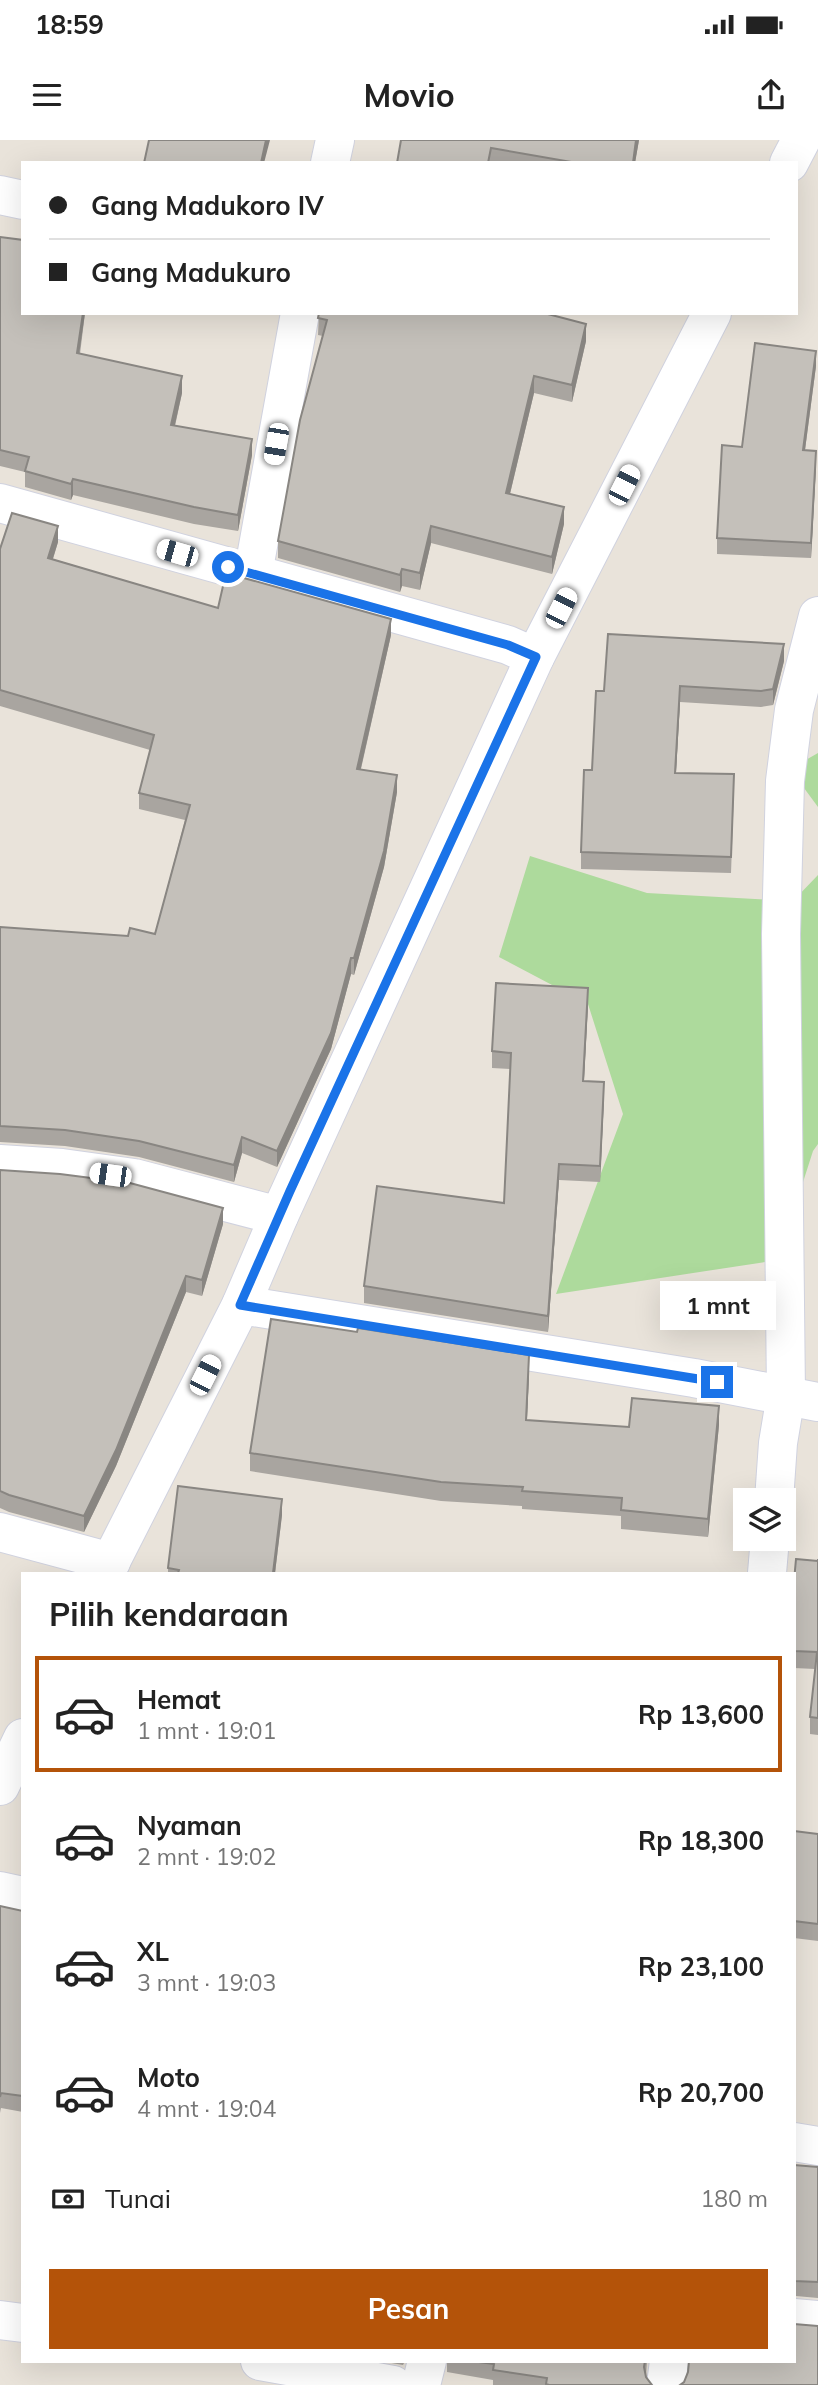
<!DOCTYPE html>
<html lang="id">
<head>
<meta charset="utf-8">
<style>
  :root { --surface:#fff; --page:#f2f2f2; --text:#222; --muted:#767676; --line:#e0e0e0; --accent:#b45309 }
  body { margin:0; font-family:Mulish,sans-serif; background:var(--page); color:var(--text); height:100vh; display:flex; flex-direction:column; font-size:26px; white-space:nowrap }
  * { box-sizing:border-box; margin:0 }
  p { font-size:23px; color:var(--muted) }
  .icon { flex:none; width:38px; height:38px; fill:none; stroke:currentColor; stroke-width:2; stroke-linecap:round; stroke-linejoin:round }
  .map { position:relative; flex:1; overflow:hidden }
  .panel { position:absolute; left:21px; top:1432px; width:775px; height:791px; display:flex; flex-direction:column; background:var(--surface); border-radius:0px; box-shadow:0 7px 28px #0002 }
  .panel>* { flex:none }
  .guide { position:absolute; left:21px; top:21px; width:777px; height:154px; border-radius:0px; box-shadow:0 7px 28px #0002; display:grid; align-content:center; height:154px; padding:0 28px; background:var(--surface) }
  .tools { position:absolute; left:733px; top:1348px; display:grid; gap:14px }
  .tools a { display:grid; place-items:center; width:63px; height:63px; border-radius:0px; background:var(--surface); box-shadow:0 7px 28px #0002; font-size:35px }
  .end { position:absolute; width:32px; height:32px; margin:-16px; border:9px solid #1a73e8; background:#fff; box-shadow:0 0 0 4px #fff }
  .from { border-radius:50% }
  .bubble { position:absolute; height:49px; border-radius:0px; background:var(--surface); box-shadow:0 7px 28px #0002; font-size:23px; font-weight:700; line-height:49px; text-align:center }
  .car { position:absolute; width:21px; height:42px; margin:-21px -10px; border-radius:9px; box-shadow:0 0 5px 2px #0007; background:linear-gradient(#fff 24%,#345 0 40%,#fff 0 76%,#345 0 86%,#fff 0) }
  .guide b { display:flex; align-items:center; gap:24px; height:66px; font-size:26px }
  .guide b+b { border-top:2px solid var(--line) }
  .guide i { width:18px; height:18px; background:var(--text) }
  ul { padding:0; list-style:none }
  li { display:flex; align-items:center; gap:21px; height:116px; margin:0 14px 10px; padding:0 14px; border:4px solid transparent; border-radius:0px }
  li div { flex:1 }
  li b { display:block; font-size:26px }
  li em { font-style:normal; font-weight:700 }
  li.current { border-color:var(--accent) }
  li>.icon { width:63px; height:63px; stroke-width:1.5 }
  h2 { padding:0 28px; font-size:32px; line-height:84px }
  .pay { display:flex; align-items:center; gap:18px; height:77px; padding:0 28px; font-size:26px }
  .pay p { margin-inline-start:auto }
  .action { display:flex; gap:14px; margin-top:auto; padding:14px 28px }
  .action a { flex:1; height:80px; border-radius:0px; background:var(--accent); color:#fff; font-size:28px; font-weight:700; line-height:80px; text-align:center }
  .status { display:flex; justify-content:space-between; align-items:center; height:49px; padding:0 35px; background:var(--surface); direction:ltr }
  .status svg { height:19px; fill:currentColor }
  header { display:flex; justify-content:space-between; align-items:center; height:91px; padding:0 28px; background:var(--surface); font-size:32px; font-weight:700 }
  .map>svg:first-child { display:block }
</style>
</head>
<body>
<div class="status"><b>18:59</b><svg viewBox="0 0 49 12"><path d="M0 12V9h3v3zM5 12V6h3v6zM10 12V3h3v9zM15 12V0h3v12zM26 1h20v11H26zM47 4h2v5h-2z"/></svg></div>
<header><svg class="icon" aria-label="menu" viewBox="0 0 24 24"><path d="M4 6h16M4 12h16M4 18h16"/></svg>Movio<svg class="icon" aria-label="share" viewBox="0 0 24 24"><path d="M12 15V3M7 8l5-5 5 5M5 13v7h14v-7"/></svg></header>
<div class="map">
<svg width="818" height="2245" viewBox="0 0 818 2245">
  <rect width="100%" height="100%" fill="#e9e3da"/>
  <g fill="#adda9c">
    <path d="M818 613V667L790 629Z"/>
    <path d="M530 716 647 753 793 761 818 735V1004L813 1011 778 1120 556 1154 623 974 588 864 499 817Z"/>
  </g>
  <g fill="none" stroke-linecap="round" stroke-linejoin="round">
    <g stroke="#d0d2df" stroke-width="40">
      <g id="minor">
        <path d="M330 23 335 0"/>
        <path d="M789 23 801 0"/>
        <path d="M0 55 23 60"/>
        <path d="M0 363 508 505 535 517"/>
        <path d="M253 434 300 173"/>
        <path d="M0 1024 62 1028 134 1038 279 1076"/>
        <path d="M241 1165 694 1238 818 1262"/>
        <path d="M774 1360 778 1303 786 1255 781 794 785 641 794 570 818 476"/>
        <path d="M0 1392 111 1422"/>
        <path d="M105 1433 241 1165 279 1076 535 517 712 173"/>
        <path d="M767 1433 770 1398"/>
        <path d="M0 1646 23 1598"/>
        <path d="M0 1751 23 1756"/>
        <path d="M794 2002 818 2006"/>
        <path d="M794 2178 818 2180"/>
        <path d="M0 2180 23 2183"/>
        <path d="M260 2221 393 2245"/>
        <path d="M421 2245 427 2221"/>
        <path d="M666 2245 669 2221"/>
      </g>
    </g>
    <use href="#minor" stroke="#fff" stroke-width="38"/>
  </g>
  <g fill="#a9a5a0">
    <path d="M401 0H639L635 23H397Z"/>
    <path d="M0 97 85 173 80 214 182 253 175 286 252 315 238 391 194 384 73 355 71 360 25 347V332L0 326Z"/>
    <path d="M319 173 586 201 572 262 534 253 510 354 564 384 552 434 431 403 420 450 402 446 400 452 278 418V401L323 196 318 195Z"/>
    <path d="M816 226 805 310 816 326 811 418 717 414V398L742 307Z"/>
    <path d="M58 402 53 419 218 468 391 495 361 629 397 652 384 727 354 835 351 834 331 909 277 1027 242 1013 234 1042 139 1017 65 1006 0 1002V787L128 796 155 794 185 680 139 669V653L150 610 0 566V409Z"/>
    <path d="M784 521 773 565 761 567 680 562 676 633 734 651 731 733 581 729V712L592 630 604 551Z"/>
    <path d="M588 864 584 941 604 958 600 1042 559 1040 548 1192 364 1163V1146L504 1063 510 929 492 928V911Z"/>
    <path d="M0 1030 223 1084 202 1156 186 1152 116 1326 84 1392 9 1372 0 1368Z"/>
    <path d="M529 1234 527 1280 629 1287 719 1285 708 1397 621 1389V1376L522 1369V1366L441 1361 250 1331V1313Z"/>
    <path d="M282 1375 275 1433H168V1428Z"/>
    <path d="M818 1419V1595L810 1594V1577L815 1529 794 1528V1441L818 1421Z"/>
    <path d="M794 1691 818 1694V1801L794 1798Z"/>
    <path d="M0 1766 23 1771V1972L1 1968 0 1973Z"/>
    <path d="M794 2025 818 2027V2158L796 2156Z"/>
    <path d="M380 2221H405L403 2225Z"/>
    <path d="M447 2221H647L646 2237 652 2245H493V2240L447 2232Z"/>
  </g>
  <g fill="#898682">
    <path d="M266 0H270L264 23H261Z"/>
    <path d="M636 0H639L635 23H633Z"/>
    <path d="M83 173H85L77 229V213Z"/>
    <path d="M586 184V201L572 262V245Z"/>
    <path d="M816 211V226L803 325V310Z"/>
    <path d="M182 236V253L171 302V285Z"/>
    <path d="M534 236V253L506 370V353Z"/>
    <path d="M252 299V315L238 391V375Z"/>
    <path d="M816 311V326L811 418V403Z"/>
    <path d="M73 339V355L71 360V344Z"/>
    <path d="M564 367V384L552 434V417Z"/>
    <path d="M58 386V402L48 434V418Z"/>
    <path d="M431 386V403L420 450V433Z"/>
    <path d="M402 429V446L400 452V435Z"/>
    <path d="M391 479V495L357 645V629Z"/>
    <path d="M784 504V521L773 565V549Z"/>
    <path d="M680 546V562L675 649V633Z"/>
    <path d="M397 635V652L384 727 354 835V818Z"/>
    <path d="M351 818V834L331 909 277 1027V1011Z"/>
    <path d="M588 848V864L583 957V941Z"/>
    <path d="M604 942V958L600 1042V1026Z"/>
    <path d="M242 997V1013L234 1042V1025Z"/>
    <path d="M559 1024V1040L548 1192V1176Z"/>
    <path d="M223 1068V1084L202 1156V1140Z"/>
    <path d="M186 1136V1152L116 1326 84 1392V1376Z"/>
    <path d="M529 1215V1234L526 1299V1280Z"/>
    <path d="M719 1266V1285L708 1397V1379Z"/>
    <path d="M282 1359V1375L275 1433H273Z"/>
    <rect x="794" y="2141" width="2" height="15"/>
  </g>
  <g fill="#c4c0ba" stroke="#898682" stroke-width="2">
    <path d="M149 0H266L261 23H144Z"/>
    <path d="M401 0H636L633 23H577L491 8 488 23H397Z"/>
    <path d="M0 97 23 100V173H83L77 213 182 236 171 285 252 299 238 375 194 367 73 339 71 344 25 331 29 317 0 310Z"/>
    <path d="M319 173H544L586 184 572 245 534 236 506 353 564 367 552 417 431 386 420 433 402 429 400 435 278 401 300 280 327 180 318 178Z"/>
    <path d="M755 203 816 211 803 310 816 311 811 403 717 398 722 305 742 307Z"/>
    <path d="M12 373 58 386 48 418 218 468 226 433 391 479 357 629 397 635 384 711 354 818H351L331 893 277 1011 242 997 234 1025 139 1001 65 990 0 986V787L128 796 130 788 155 794 190 665 139 653 154 595 0 550V409Z"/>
    <path d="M608 494 784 504 773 549 761 551 680 546 675 633 734 634 731 717 581 712 584 630H592L596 551H604Z"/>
    <path d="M496 843 588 848 583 941 604 942 600 1026 559 1024 548 1176 364 1146 377 1046 504 1063 511 913 492 911Z"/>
    <path d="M0 1030 60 1034 130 1043 223 1068 202 1140 186 1136 116 1310 84 1376 9 1355 0 1351Z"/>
    <path d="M271 1179 357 1192 358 1188 529 1215 526 1280 629 1287 632 1258 719 1266 708 1379 621 1370 622 1358 522 1351 523 1347 441 1342 250 1313Z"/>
    <path d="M178 1346 282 1359 273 1433H178L179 1430 168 1428Z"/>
    <path d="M796 1419 818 1421V1419V1578L810 1577 817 1512 794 1511V1441Z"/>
    <path d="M794 1691 818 1694V1784L794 1781Z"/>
    <path d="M0 1766 23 1771V1956L1 1953 0 1957Z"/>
    <path d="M794 2025 818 2027V2142L794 2141Z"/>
    <path d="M794 2184 818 2186V2245H680L684 2242 688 2232 689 2221H794Z"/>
    <path d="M471 2221H645L644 2227 646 2237 652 2245H549L546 2244 547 2238 493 2230 494 2224Z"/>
  </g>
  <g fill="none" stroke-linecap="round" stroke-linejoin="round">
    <path stroke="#1a73e8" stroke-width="9" d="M228 427 508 505 536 517 290 1051 240 1165 717 1242"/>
  </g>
</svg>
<div class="tools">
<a><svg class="icon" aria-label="layers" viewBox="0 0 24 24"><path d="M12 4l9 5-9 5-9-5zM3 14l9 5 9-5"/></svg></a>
</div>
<i class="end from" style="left:228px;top:427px"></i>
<i class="end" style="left:717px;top:1242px"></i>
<div class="bubble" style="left:660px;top:1141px;width:116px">1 mnt</div>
<i class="car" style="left:276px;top:304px;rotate:190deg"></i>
<i class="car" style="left:624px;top:345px;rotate:27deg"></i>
<i class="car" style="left:177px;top:413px;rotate:286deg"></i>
<i class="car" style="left:561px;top:468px;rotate:27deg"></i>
<i class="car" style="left:110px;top:1035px;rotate:278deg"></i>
<i class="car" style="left:205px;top:1235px;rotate:27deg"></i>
<div class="guide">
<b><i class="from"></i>Gang Madukoro IV</b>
<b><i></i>Gang Madukuro</b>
</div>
<section class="panel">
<h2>Pilih kendaraan</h2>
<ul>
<li class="current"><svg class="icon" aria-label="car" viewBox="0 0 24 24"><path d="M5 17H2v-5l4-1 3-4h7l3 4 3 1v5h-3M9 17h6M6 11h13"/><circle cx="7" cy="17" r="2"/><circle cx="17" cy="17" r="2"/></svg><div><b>Hemat</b><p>1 mnt · 19:01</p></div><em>Rp 13,600</em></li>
<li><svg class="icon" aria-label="car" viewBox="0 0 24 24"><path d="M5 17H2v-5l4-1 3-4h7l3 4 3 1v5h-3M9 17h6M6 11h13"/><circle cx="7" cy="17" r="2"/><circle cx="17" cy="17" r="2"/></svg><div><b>Nyaman</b><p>2 mnt · 19:02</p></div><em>Rp 18,300</em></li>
<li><svg class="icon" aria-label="car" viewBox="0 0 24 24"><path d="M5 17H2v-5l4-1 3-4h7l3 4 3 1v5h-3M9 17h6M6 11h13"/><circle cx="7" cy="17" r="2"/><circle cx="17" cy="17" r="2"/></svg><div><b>XL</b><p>3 mnt · 19:03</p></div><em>Rp 23,100</em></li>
<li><svg class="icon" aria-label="car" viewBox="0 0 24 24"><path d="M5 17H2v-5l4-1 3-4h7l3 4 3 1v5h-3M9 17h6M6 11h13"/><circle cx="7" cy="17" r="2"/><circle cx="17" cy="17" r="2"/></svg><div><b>Moto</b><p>4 mnt · 19:04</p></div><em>Rp 20,700</em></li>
</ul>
<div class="pay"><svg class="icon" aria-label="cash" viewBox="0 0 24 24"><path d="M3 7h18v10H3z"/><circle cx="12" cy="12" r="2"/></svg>Tunai<p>180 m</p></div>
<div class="action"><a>Pesan</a></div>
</section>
</div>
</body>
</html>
